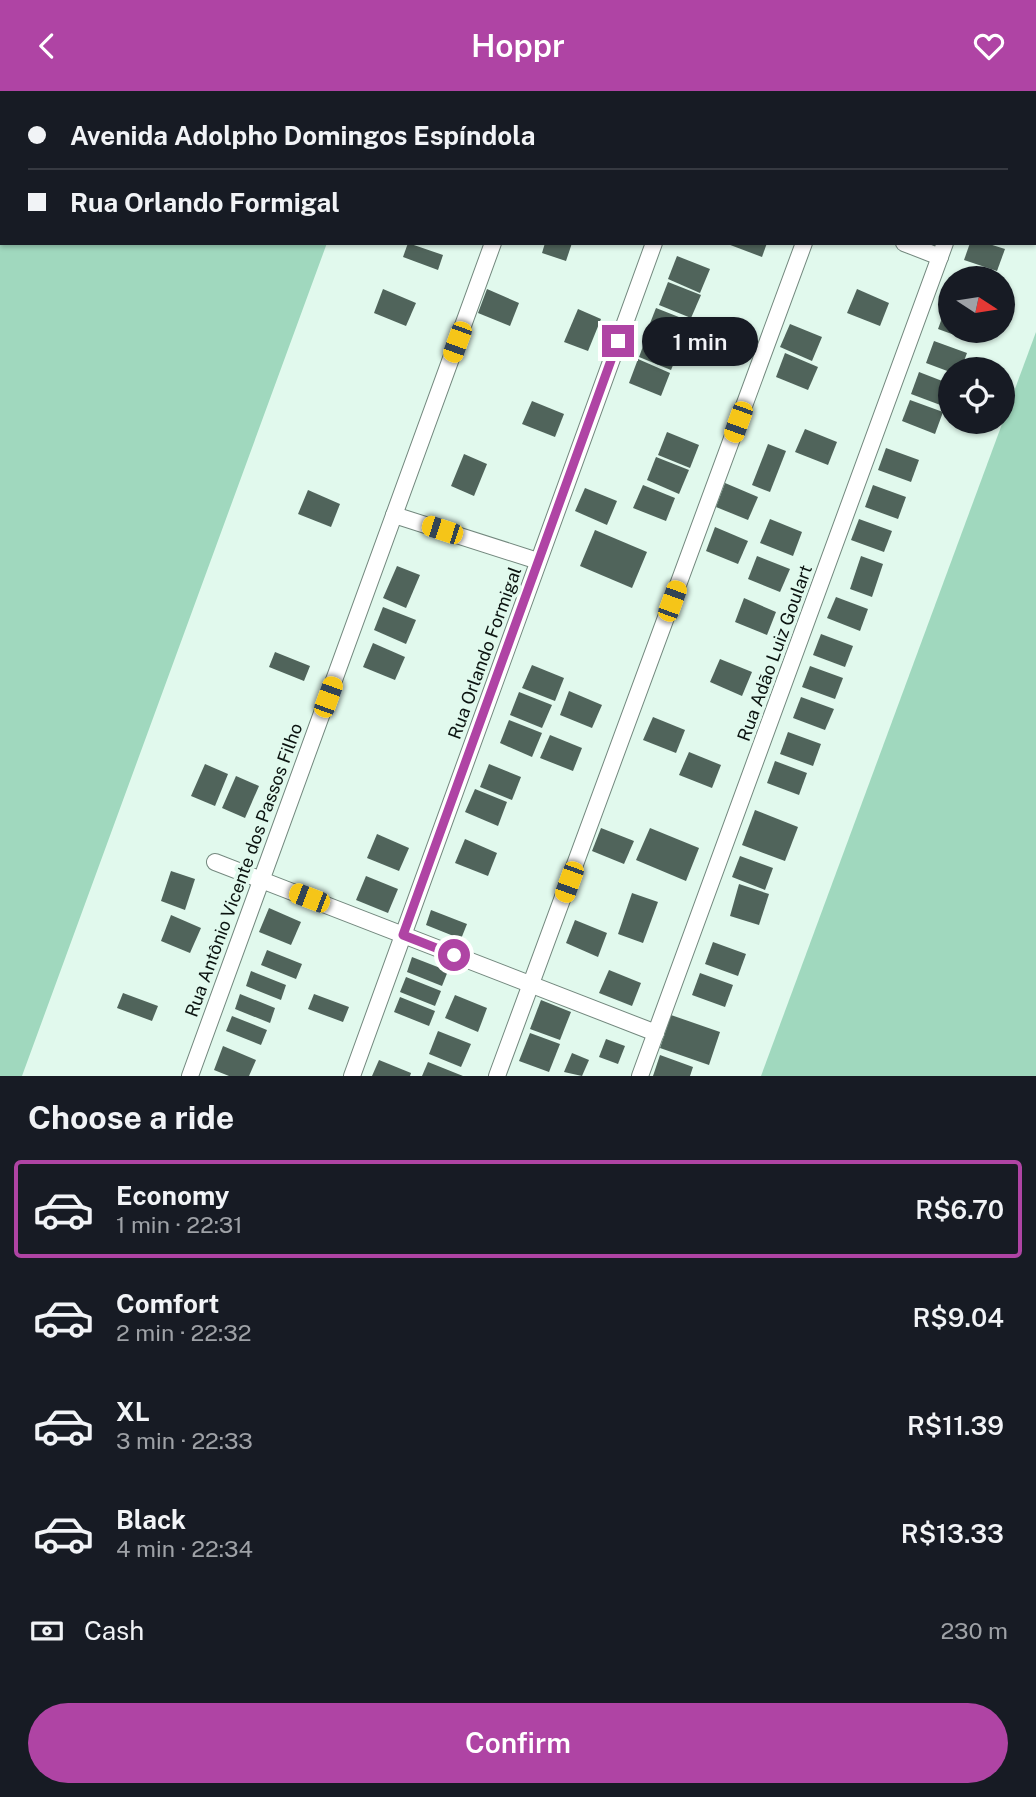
<!DOCTYPE html>
<html lang="en">
<head>
<meta charset="utf-8">
<style>
  :root { --surface:#171b24; --page:#20242c; --text:#f1f3f6; --muted:#9ea1a6; --line:#363941; --accent:#af44a4 }
  body { margin:0; font-family:"Public Sans",sans-serif; background:var(--page); color:var(--text); height:100vh; display:flex; flex-direction:column; font-size:26px; white-space:nowrap }
  * { box-sizing:border-box; margin:0 }
  p { font-size:23px; color:var(--muted) }
  .icon { flex:none; width:38px; height:38px; fill:none; stroke:currentColor; stroke-width:2; stroke-linecap:round; stroke-linejoin:round }
  .map { position:relative; height:985px; overflow:hidden }
  .drawer { display:flex; flex-direction:column; background:var(--surface); flex:1 }
  .drawer>* { flex:none }
  .banner { position:absolute; left:0px; top:0px; width:1036px; height:154px; box-shadow:0 2px 5px #0004; display:grid; align-content:center; height:154px; padding:0 28px; background:var(--surface) }
  .needle { width:46px; rotate:102deg }
  .controls { position:absolute; left:938px; top:175px; display:grid; gap:14px }
  .controls a { display:grid; place-items:center; width:77px; height:77px; border-radius:50%; background:var(--surface); box-shadow:0 2px 5px #0004; font-size:35px }
  .end { position:absolute; width:32px; height:32px; margin:-16px; border:9px solid #af44a4; background:#fff; box-shadow:0 0 0 4px #fff }
  .from { border-radius:50% }
  .bubble { position:absolute; height:49px; border-radius:24px; background:var(--surface); box-shadow:0 2px 5px #0004; font-size:23px; font-weight:600; line-height:49px; text-align:center }
  .car { position:absolute; width:21px; height:42px; margin:-21px -10px; border-radius:9px; box-shadow:0 0 5px 2px #0007; background:linear-gradient(#f5c518 24%,#345 0 40%,#f5c518 0 76%,#345 0 86%,#f5c518 0) }
  .banner b { display:flex; align-items:center; gap:24px; height:66px; font-size:26px }
  .banner b+b { border-top:2px solid var(--line) }
  .banner i { width:18px; height:18px; background:var(--text) }
  ul { padding:0; list-style:none }
  li { display:flex; align-items:center; gap:21px; height:98px; margin:0 14px 10px; padding:0 14px; border:4px solid transparent; border-radius:7px }
  li div { flex:1 }
  li b { display:block; font-size:26px }
  li em { font-style:normal; font-weight:600 }
  li.on { border-color:var(--accent) }
  li>.icon { width:63px; height:63px; stroke-width:1.5 }
  h2 { padding:0 28px; font-size:32px; line-height:84px }
  .pay { display:flex; align-items:center; gap:18px; height:77px; padding:0 28px; font-size:26px }
  .pay p { margin-inline-start:auto }
  .cta { display:flex; gap:14px; margin-top:auto; padding:14px 28px }
  .cta a { flex:1; height:80px; border-radius:42px; background:var(--accent); color:#fff; font-size:28px; font-weight:600; line-height:80px; text-align:center }
  header { display:flex; justify-content:space-between; align-items:center; height:91px; padding:0 28px; background:var(--accent); color:#fff; font-size:32px; font-weight:600 }
  .map>svg:first-child { display:block }
</style>
</head>
<body>
<header><svg class="icon" aria-label="back" viewBox="0 0 24 24"><path d="M15 5l-7 7 7 7"/></svg>Hoppr<svg class="icon" aria-label="heart" viewBox="0 0 24 24"><path d="M12 20l-8-8c-3-5 5-10 8-4 3-6 11-1 8 4z"/></svg></header>
<div class="map">
<svg width="1036" height="985" viewBox="0 0 1036 985">
  <rect width="100%" height="100%" fill="#e1f9ed"/>
  <g fill="#a0d8be">
    <path d="M0 0H383L2 2V152H327L22 985H0Z"/>
    <path d="M1036 241V985H761Z"/>
  </g>
  <g fill="#50645b">
    <path d="M408 152 443 164 438 179 403 166Z"/>
    <path d="M545 152H572L566 170 542 162Z"/>
    <path d="M725 152H767L762 166Z"/>
    <path d="M970 152H986L1005 158 997 180 964 169Z"/>
    <path d="M677 165 710 178 700 202 668 188Z"/>
    <path d="M668 191 701 204 691 227 659 214Z"/>
    <path d="M383 198 416 212 406 235 374 222Z"/>
    <path d="M487 198 519 212 510 235 478 222Z"/>
    <path d="M857 198 889 212 880 235 847 222Z"/>
    <path d="M946 216 950 217V240H974L971 250 938 238Z"/>
    <path d="M656 217 689 230 679 254 647 240Z"/>
    <path d="M578 218 601 228 588 260 564 251Z"/>
    <path d="M790 233 822 246 812 270 780 256Z"/>
    <path d="M705 238 737 252 728 275 695 262Z"/>
    <path d="M648 242 681 255 671 279 639 266Z"/>
    <path d="M934 250 967 262 961 278H950V281L926 272Z"/>
    <path d="M785 262 818 276 808 299 776 286Z"/>
    <path d="M638 268 670 282 661 305 629 292Z"/>
    <path d="M919 281 950 293 943 315 911 303Z"/>
    <path d="M910 309 943 321 935 343 902 330Z"/>
    <path d="M532 310 564 323 555 346 522 333Z"/>
    <path d="M805 338 837 351 828 374 795 361Z"/>
    <path d="M667 341 699 354 690 377 658 364Z"/>
    <path d="M768 353 786 360 770 401 752 394Z"/>
    <path d="M886 357 919 369 911 391 878 379Z"/>
    <path d="M464 363 487 373 474 405 451 395Z"/>
    <path d="M656 366 689 379 679 403 647 389Z"/>
    <path d="M725 392 758 406 748 429 716 416Z"/>
    <path d="M643 394 675 407 666 430 633 417Z"/>
    <path d="M873 394 906 406 898 428 865 416Z"/>
    <path d="M585 397 617 410 607 434 575 420Z"/>
    <path d="M308 399 340 413 331 436 298 423Z"/>
    <path d="M770 428 802 441 793 465 760 452Z"/>
    <path d="M859 428 892 440 884 461 851 449Z"/>
    <path d="M715 436 748 450 738 473 706 460Z"/>
    <path d="M595 439 647 461 632 497 580 475Z"/>
    <path d="M757 465 790 478 780 501 748 488Z"/>
    <path d="M861 465 883 473 872 506 850 498Z"/>
    <path d="M397 475 420 484 406 517 383 507Z"/>
    <path d="M836 506 868 518 860 540 827 527Z"/>
    <path d="M744 507 776 521 767 544 735 531Z"/>
    <path d="M383 516 416 529 406 553 374 539Z"/>
    <path d="M821 543 853 555 845 576 813 564Z"/>
    <path d="M373 552 405 566 395 589 363 576Z"/>
    <path d="M275 561 310 575 304 590 269 576Z"/>
    <path d="M720 568 752 581 742 605 710 591Z"/>
    <path d="M532 574 564 587 555 610 522 597Z"/>
    <path d="M810 575 843 587 835 608 802 596Z"/>
    <path d="M569 600 602 614 592 637 560 624Z"/>
    <path d="M519 601 552 614 542 637 510 624Z"/>
    <path d="M801 606 834 618 825 639 793 627Z"/>
    <path d="M653 626 685 639 676 662 643 649Z"/>
    <path d="M509 629 542 642 532 666 500 652Z"/>
    <path d="M788 641 821 653 813 675 780 663Z"/>
    <path d="M550 644 582 657 573 680 540 667Z"/>
    <path d="M689 661 721 674 712 697 679 684Z"/>
    <path d="M775 670 807 682 799 704 767 692Z"/>
    <path d="M205 673 228 683 215 715 191 705Z"/>
    <path d="M489 673 521 686 512 709 480 696Z"/>
    <path d="M236 685 259 695 245 727 222 717Z"/>
    <path d="M475 698 507 711 498 735 465 721Z"/>
    <path d="M755 719 798 736 785 770 742 754Z"/>
    <path d="M601 737 634 750 624 773 592 760Z"/>
    <path d="M650 737 699 757 686 790 636 769Z"/>
    <path d="M377 743 409 757 399 780 367 767Z"/>
    <path d="M465 748 497 762 488 785 455 772Z"/>
    <path d="M740 765 773 777 765 799 732 786Z"/>
    <path d="M171 780 195 788 185 819 161 810Z"/>
    <path d="M366 785 398 798 388 822 356 809Z"/>
    <path d="M739 793 769 803 759 834 730 825Z"/>
    <path d="M632 802 658 811 643 852 618 843Z"/>
    <path d="M269 817 301 831 291 854 259 841Z"/>
    <path d="M431 819 467 833 461 848 426 834Z"/>
    <path d="M171 824 201 837 190 862 161 850Z"/>
    <path d="M575 829 607 842 598 866 566 852Z"/>
    <path d="M713 851 746 863 738 885 705 873Z"/>
    <path d="M267 859 302 873 296 888 261 874Z"/>
    <path d="M412 866 448 880 442 895 407 881Z"/>
    <path d="M609 879 641 892 632 915 599 902Z"/>
    <path d="M251 880 286 894 281 909 246 895Z"/>
    <path d="M700 882 733 894 725 916 692 904Z"/>
    <path d="M406 886 441 900 435 915 400 901Z"/>
    <path d="M123 902 158 915 152 930 117 917Z"/>
    <path d="M240 903 275 917 270 932 235 918Z"/>
    <path d="M314 903 349 916 343 931 308 918Z"/>
    <path d="M455 904 487 917 478 941 445 927Z"/>
    <path d="M400 906 435 920 429 935 394 921Z"/>
    <path d="M541 909 571 921 560 949 530 938Z"/>
    <path d="M671 924 720 941 709 974 660 957Z"/>
    <path d="M232 925 267 939 261 954 226 940Z"/>
    <path d="M438 940 471 953 461 976 429 963Z"/>
    <path d="M530 942 560 953 549 981 519 970Z"/>
    <path d="M606 948 625 955 618 973 599 966Z"/>
    <path d="M223 955 256 969 249 985H229L214 979Z"/>
    <path d="M572 962 589 969 582 985 564 981Z"/>
    <path d="M660 964 693 976 690 985H653Z"/>
    <path d="M379 969 411 982 410 985H372Z"/>
    <path d="M428 971 463 985H422Z"/>
  </g>
  <g fill="none" stroke-linecap="round" stroke-linejoin="round">
    <g stroke="#73887e" stroke-width="18">
      <g id="minor">
        <path d="M594 0 600 2"/>
        <path d="M548 2 549 0"/>
        <path d="M708 2 709 0"/>
        <path d="M859 2 860 0"/>
        <path d="M1001 2V0"/>
        <path d="M904 152 940 166"/>
        <path d="M394 424 538 470"/>
        <path d="M215 771 656 942"/>
        <path d="M190 985 493 152"/>
        <path d="M352 985 654 152"/>
        <path d="M497 985 804 152"/>
        <path d="M640 985 945 152"/>
      </g>
    </g>
    <use href="#minor" stroke="#fff" stroke-width="16"/>
  </g>
  <g fill="none" stroke-linecap="round" stroke-linejoin="round">
    <path stroke="#af44a4" stroke-width="9" d="M454 864 403 844 618 250"/>
  </g>
  <g text-anchor="middle" stroke-width="7" stroke-linejoin="round" paint-order="stroke">
    <g font-size="18" fill="#0b1310" stroke="#e1f9ed">
      <text transform="translate(485 562) rotate(-70)" y="6">Rua Orlando Formigal</text>
      <text transform="translate(775 562) rotate(-70)" y="6">Rua Adão Luiz Goulart</text>
      <text transform="translate(244 779) rotate(-70)" y="6">Rua Antônio Vicente dos Passos Filho</text>
    </g>
  </g>
</svg>
<div class="controls">
<a><svg class="needle" viewBox="-14 -14 28 28"><path d="M0-13l5 13h-10z" fill="#e53935"/><path d="M0 13l5-13h-10z" fill="#9ea1a6"/></svg></a>
<a><svg class="icon" aria-label="locate" viewBox="0 0 24 24"><circle cx="12" cy="12" r="6"/><path d="M12 2v4M12 18v4M2 12h4M18 12h4"/></svg></a>
</div>
<i class="end from" style="left:454px;top:864px"></i>
<i class="end" style="left:618px;top:250px"></i>
<div class="bubble" style="left:642px;top:226px;width:116px">1 min</div>
<i class="car" style="left:457px;top:251px;rotate:200deg"></i>
<i class="car" style="left:738px;top:331px;rotate:200deg"></i>
<i class="car" style="left:442px;top:439px;rotate:288deg"></i>
<i class="car" style="left:672px;top:510px;rotate:20deg"></i>
<i class="car" style="left:328px;top:606px;rotate:20deg"></i>
<i class="car" style="left:569px;top:791px;rotate:200deg"></i>
<i class="car" style="left:309px;top:807px;rotate:291deg"></i>
<div class="banner">
<b><i class="from"></i>Avenida Adolpho Domingos Espíndola</b>
<b><i></i>Rua Orlando Formigal</b>
</div>
</div>
<section class="drawer">
<h2>Choose a ride</h2>
<ul>
<li class="on"><svg class="icon" aria-label="car" viewBox="0 0 24 24"><path d="M5 17H2v-5l4-1 3-4h7l3 4 3 1v5h-3M9 17h6M6 11h13"/><circle cx="7" cy="17" r="2"/><circle cx="17" cy="17" r="2"/></svg><div><b>Economy</b><p>1 min · 22:31</p></div><em>R$6.70</em></li>
<li><svg class="icon" aria-label="car" viewBox="0 0 24 24"><path d="M5 17H2v-5l4-1 3-4h7l3 4 3 1v5h-3M9 17h6M6 11h13"/><circle cx="7" cy="17" r="2"/><circle cx="17" cy="17" r="2"/></svg><div><b>Comfort</b><p>2 min · 22:32</p></div><em>R$9.04</em></li>
<li><svg class="icon" aria-label="car" viewBox="0 0 24 24"><path d="M5 17H2v-5l4-1 3-4h7l3 4 3 1v5h-3M9 17h6M6 11h13"/><circle cx="7" cy="17" r="2"/><circle cx="17" cy="17" r="2"/></svg><div><b>XL</b><p>3 min · 22:33</p></div><em>R$11.39</em></li>
<li><svg class="icon" aria-label="car" viewBox="0 0 24 24"><path d="M5 17H2v-5l4-1 3-4h7l3 4 3 1v5h-3M9 17h6M6 11h13"/><circle cx="7" cy="17" r="2"/><circle cx="17" cy="17" r="2"/></svg><div><b>Black</b><p>4 min · 22:34</p></div><em>R$13.33</em></li>
</ul>
<div class="pay"><svg class="icon" aria-label="cash" viewBox="0 0 24 24"><path d="M3 7h18v10H3z"/><circle cx="12" cy="12" r="2"/></svg>Cash<p>230 m</p></div>
<div class="cta"><a>Confirm</a></div>
</section>
</body>
</html>
